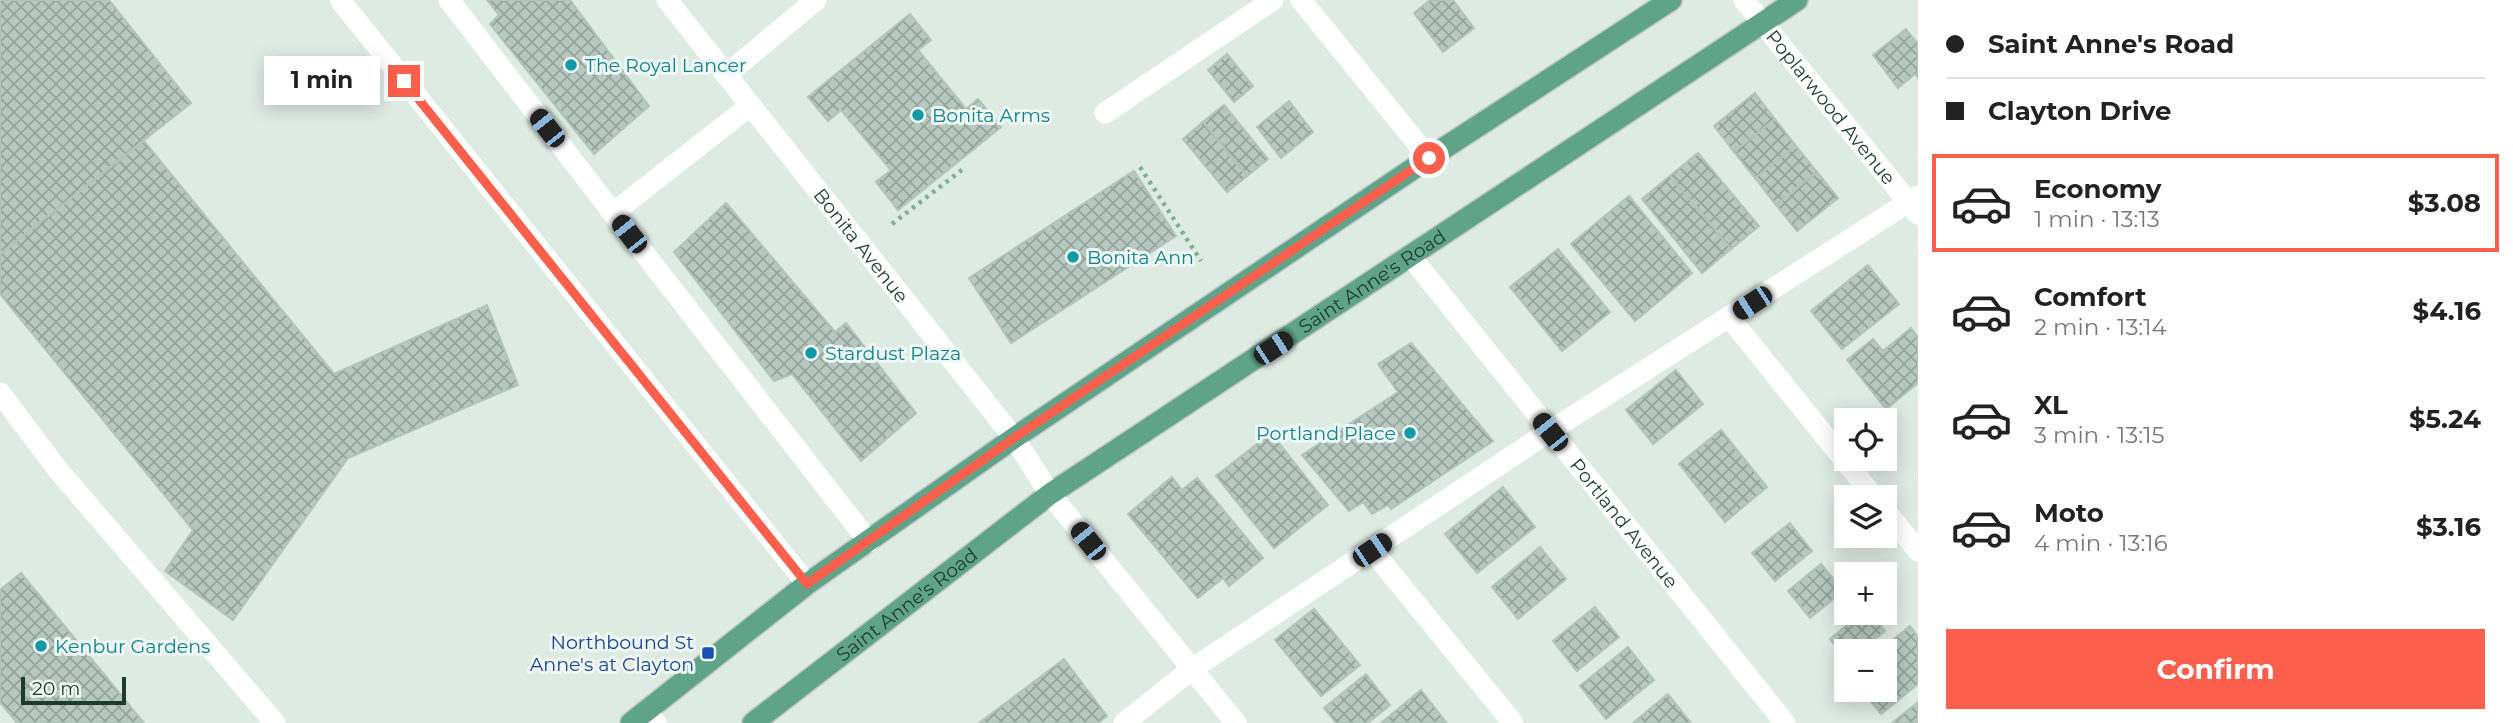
<!DOCTYPE html>
<html lang="en">
<head>
<meta charset="utf-8">
<style>
  :root { --surface:#fff; --page:#f2f2f2; --text:#222; --muted:#767676; --line:#e0e0e0; --accent:#fc5f4b }
  body { margin:0; font-family:Montserrat,sans-serif; background:var(--page); color:var(--text); height:100vh; display:flex; flex-direction:column; font-size:26px; white-space:nowrap }
  * { box-sizing:border-box; margin:0 }
  p { font-size:23px; color:var(--muted) }
  .icon { flex:none; width:38px; height:38px; fill:none; stroke:currentColor; stroke-width:2; stroke-linecap:round; stroke-linejoin:round }
  .map { position:relative; flex:1; overflow:hidden }
  .details { display:flex; flex-direction:column; background:var(--surface); width:595px }
  .details>* { flex:none }
  .top-card { display:grid; align-content:center; height:154px; padding:0 28px; background:var(--surface) }
  .fabs { position:absolute; left:1834px; top:408px; display:grid; gap:14px }
  .fabs a { display:grid; place-items:center; width:63px; height:63px; border-radius:0px; background:var(--surface); box-shadow:0 4px 18px #0003; font-size:35px }
  .scale { position:absolute; left:21px; bottom:18px; width:105px; box-sizing:border-box; padding-left:7px; border:4px solid #1e3b30; border-top:0; font-size:19px; line-height:24px; white-space:nowrap; color:#1e3b30; -webkit-text-stroke:5px #eef7f1; paint-order:stroke }
  .end { position:absolute; width:32px; height:32px; margin:-16px; border:9px solid #fc5f4b; background:#fff; box-shadow:0 0 0 4px #fff }
  .from { border-radius:50% }
  .bubble { position:absolute; height:49px; border-radius:0px; background:var(--surface); box-shadow:0 4px 18px #0003; font-size:23px; font-weight:700; line-height:49px; text-align:center }
  .car { position:absolute; width:21px; height:42px; margin:-21px -10px; border-radius:9px; box-shadow:0 0 5px 2px #0007; background:linear-gradient(#222 24%,#8ab4d8 0 40%,#222 0 76%,#8ab4d8 0 86%,#222 0) }
  .top-card b { display:flex; align-items:center; gap:24px; height:66px; font-size:26px }
  .top-card b+b { border-top:2px solid var(--line) }
  .top-card i { width:18px; height:18px; background:var(--text) }
  ul { padding:0; list-style:none }
  li { display:flex; align-items:center; gap:21px; height:98px; margin:0 14px 10px; padding:0 14px; border:4px solid transparent; border-radius:0px }
  li div { flex:1 }
  li b { display:block; font-size:26px }
  li em { font-style:normal; font-weight:700 }
  li.selected { border-color:var(--accent) }
  li>.icon { width:63px; height:63px; stroke-width:1.5 }
  .button { display:flex; gap:14px; margin-top:auto; padding:14px 28px }
  .button a { flex:1; height:80px; border-radius:0px; background:var(--accent); color:#fff; font-size:28px; font-weight:700; line-height:80px; text-align:center }
  main { display:flex; flex:1; min-height:0 }
  .map>svg:first-child { display:block }
</style>
</head>
<body>
<main>
<div class="map">
<svg width="1918" height="723" viewBox="0 0 1918 723">
  <defs>
    <pattern id="building-cross-hatch" width="8" height="8" patternUnits="userSpaceOnUse" patternTransform="scale(1.75)"><rect width="8" height="8" fill="#b6c8bf"/><path d="M0 0l8 8M0 8l8-8" fill="none" stroke="#93a49c"/></pattern>
  </defs>
  <rect width="100%" height="100%" fill="#deebe3"/>
  <g fill="url(#building-cross-hatch)" stroke="#b0c5b9" stroke-width="2">
    <path d="M0 0H109L191 103 0 254Z"/>
    <path d="M487 0H570L649 106 594 154 490 24 499 15Z"/>
    <path d="M1430 0H1453L1474 28 1443 52 1414 13Z"/>
    <path d="M910 14 931 40 918 50 966 109 978 99 1001 127 898 210 876 182 891 170 841 110 828 121 808 97Z"/>
    <path d="M1906 29 1918 44V78L1915 74 1898 88 1873 55Z"/>
    <path d="M1227 54 1253 86 1234 102 1208 70Z"/>
    <path d="M1755 93 1775 119 1734 152 1714 126Z"/>
    <path d="M1289 101 1313 132 1281 158 1257 127Z"/>
    <path d="M1224 105 1268 159 1247 176 1203 122Z"/>
    <path d="M1775 119 1796 146 1755 178 1734 152Z"/>
    <path d="M1203 122 1247 176 1227 192 1183 139Z"/>
    <path d="M144 141 334 374 487 305 518 385 348 458 233 620 165 571 193 530 0 294V254Z"/>
    <path d="M1796 146 1817 172 1776 205 1755 178Z"/>
    <path d="M1698 153 1759 226 1731 249 1670 176Z"/>
    <path d="M1134 171 1176 236 1011 343 969 278Z"/>
    <path d="M1817 172 1838 198 1797 231 1776 205Z"/>
    <path d="M1670 176 1731 249 1702 273 1642 199Z"/>
    <path d="M1629 196 1692 273 1635 321 1571 244Z"/>
    <path d="M726 203 835 332 846 323 916 413 861 461 792 374 774 381 674 252Z"/>
    <path d="M1558 249 1610 312 1562 351 1510 287Z"/>
    <path d="M1868 265 1899 304 1842 349 1811 311Z"/>
    <path d="M1911 328 1918 337V383L1886 409 1847 360 1873 339 1883 351Z"/>
    <path d="M1411 343 1493 441 1391 509 1388 505 1372 514 1363 502 1349 511 1302 455 1398 392 1378 364Z"/>
    <path d="M1676 370 1703 404 1653 444 1626 410Z"/>
    <path d="M1721 430 1767 487 1725 522 1679 464Z"/>
    <path d="M1271 433 1328 505 1274 548 1216 476Z"/>
    <path d="M1172 477 1182 490 1197 478 1263 558 1229 586 1223 578 1198 598 1128 514Z"/>
    <path d="M1503 487 1535 527 1477 573 1445 534Z"/>
    <path d="M1790 523 1812 551 1775 581 1752 553Z"/>
    <path d="M1540 547 1566 579 1518 619 1492 587Z"/>
    <path d="M1821 564 1843 591 1810 618 1788 591Z"/>
    <path d="M21 573 144 723H17L0 702V590Z"/>
    <path d="M1595 607 1619 637 1577 671 1553 641Z"/>
    <path d="M1314 609 1360 665 1321 696 1275 640Z"/>
    <path d="M1863 612H1870L1885 631 1859 651H1846V660L1830 639Z"/>
    <path d="M1910 626 1918 637V684L1881 714 1861 690H1885V651H1879Z"/>
    <path d="M1628 647 1654 680 1606 719 1580 686Z"/>
    <path d="M1064 659 1107 716 1098 723H979Z"/>
    <path d="M1366 674 1390 705 1368 723H1336L1324 708Z"/>
    <path d="M1421 690 1446 722 1381 723Z"/>
    <path d="M1668 694 1691 723H1633Z"/>
    <path d="M1918 702V723H1892Z"/>
  </g>
  <g fill="none" stroke-linecap="round" stroke-linejoin="round">
    <g stroke="#c0c8c5" stroke-width="24">
      <g id="major">
        <path d="M631 723 807 584 1014 438 1429 158 1671 0"/>
        <path id="s4" d="M753 723 1050 494 1797 0"/>
      </g>
    </g>
    <g stroke="#7cb199" stroke-width="4.5" stroke-dasharray="3.5 5" stroke-linecap="butt">
      <path d="M1140 167 1201 261"/>
      <path d="M892 224 963 169"/>
    </g>
    <g stroke="#fff" stroke-width="21">
      <path d="M340 0 807 584"/>
      <path d="M449 0 613 213"/>
      <path id="s1" d="M667 0 1014 438 1050 494 1236 723"/>
      <path d="M1301 0 1429 158"/>
      <path id="s2" d="M1744 0 1918 214"/>
      <path d="M726 75 816 0"/>
      <path d="M751 105 613 213 869 542"/>
      <path d="M1105 113 1273 0"/>
      <path id="s3" d="M1411 257 1785 723"/>
      <path d="M1729 317 1874 497"/>
      <path d="M0 393 58 470 275 723"/>
      <path d="M1885 510 1918 551"/>
      <path d="M1372 550 1513 723"/>
      <path d="M647 711 656 723"/>
      <path d="M1124 723 1192 669 1550 431 1918 196"/>
    </g>
    <use href="#major" stroke="#5fa489" stroke-width="21"/>
  </g>
  <g fill="none" stroke-linecap="round" stroke-linejoin="round">
    <path stroke="#fc5f4b" stroke-width="9" d="M404 81 807 584 1014 438 1429 158"/>
  </g>
  <g fill="#0f9aa8" stroke="#eef7f1" stroke-width="2.5">
    <circle cx="571" cy="65" r="7"/>
    <circle cx="918" cy="115" r="7"/>
    <circle cx="1073" cy="257" r="7"/>
    <circle cx="811" cy="353" r="7"/>
    <circle cx="1410" cy="433" r="7"/>
    <circle cx="41" cy="646" r="7"/>
  </g>
  <rect fill="#1a4fb4" stroke="#eef7f1" stroke-width="2.5" x="701" y="646" width="14" height="14" rx="3.5"/>
  <g text-anchor="middle" stroke-width="6" stroke-linejoin="round" paint-order="stroke">
    <g font-size="19" fill="#0d838f" stroke="#eef7f1" text-anchor="start">
      <text x="585" y="72">The Royal Lancer</text>
      <text x="932" y="122">Bonita Arms</text>
      <text x="1087" y="264">Bonita Ann</text>
      <text x="825" y="360">Stardust Plaza</text>
      <text x="1396" y="440" text-anchor="end">Portland Place</text>
      <text x="55" y="653">Kenbur Gardens</text>
    </g>
    <g font-size="19" fill="#1e3b30" stroke="#eef7f1">
      <text dy="7" stroke="none"><textPath href="#s2" startOffset="138">Poplarwood Avenue</textPath></text>
      <text dy="7" stroke="none"><textPath href="#s1" startOffset="313">Bonita Avenue</textPath></text>
      <text dy="7" stroke="none"><textPath href="#s4" startOffset="761">Saint Anne's Road</textPath></text>
      <text dy="7" stroke="none"><textPath href="#s3" startOffset="341">Portland Avenue</textPath></text>
      <text dy="7" stroke="none"><textPath href="#s4" startOffset="194">Saint Anne's Road</textPath></text>
    </g>
    <g font-size="19" fill="#164399" stroke="#eef7f1" text-anchor="end">
      <text x="694" y="649">Northbound St<tspan x="694" dy="22">Anne's at Clayton</tspan></text>
    </g>
  </g>
</svg>
<div class="fabs">
<a><svg class="icon" aria-label="locate" viewBox="0 0 24 24"><circle cx="12" cy="12" r="6"/><path d="M12 2v4M12 18v4M2 12h4M18 12h4"/></svg></a>
<a><svg class="icon" aria-label="layers" viewBox="0 0 24 24"><path d="M12 4l9 5-9 5-9-5zM3 14l9 5 9-5"/></svg></a>
<a>+</a>
<a>−</a>
</div>
<div class="scale">20 m</div>
<i class="end from" style="left:1429px;top:158px"></i>
<i class="end" style="left:404px;top:81px"></i>
<div class="bubble" style="left:264px;top:56px;width:116px">1 min</div>
<i class="car" style="left:547px;top:128px;rotate:322deg"></i>
<i class="car" style="left:629px;top:234px;rotate:322deg"></i>
<i class="car" style="left:1752px;top:303px;rotate:237deg"></i>
<i class="car" style="left:1273px;top:348px;rotate:57deg"></i>
<i class="car" style="left:1550px;top:432px;rotate:321deg"></i>
<i class="car" style="left:1088px;top:541px;rotate:321deg"></i>
<i class="car" style="left:1372px;top:550px;rotate:56deg"></i>
</div>
<section class="details">
<div class="top-card">
<b><i class="from"></i>Saint Anne's Road</b>
<b><i></i>Clayton Drive</b>
</div>
<ul>
<li class="selected"><svg class="icon" aria-label="car" viewBox="0 0 24 24"><path d="M5 17H2v-5l4-1 3-4h7l3 4 3 1v5h-3M9 17h6M6 11h13"/><circle cx="7" cy="17" r="2"/><circle cx="17" cy="17" r="2"/></svg><div><b>Economy</b><p>1 min · 13:13</p></div><em>$3.08</em></li>
<li><svg class="icon" aria-label="car" viewBox="0 0 24 24"><path d="M5 17H2v-5l4-1 3-4h7l3 4 3 1v5h-3M9 17h6M6 11h13"/><circle cx="7" cy="17" r="2"/><circle cx="17" cy="17" r="2"/></svg><div><b>Comfort</b><p>2 min · 13:14</p></div><em>$4.16</em></li>
<li><svg class="icon" aria-label="car" viewBox="0 0 24 24"><path d="M5 17H2v-5l4-1 3-4h7l3 4 3 1v5h-3M9 17h6M6 11h13"/><circle cx="7" cy="17" r="2"/><circle cx="17" cy="17" r="2"/></svg><div><b>XL</b><p>3 min · 13:15</p></div><em>$5.24</em></li>
<li><svg class="icon" aria-label="car" viewBox="0 0 24 24"><path d="M5 17H2v-5l4-1 3-4h7l3 4 3 1v5h-3M9 17h6M6 11h13"/><circle cx="7" cy="17" r="2"/><circle cx="17" cy="17" r="2"/></svg><div><b>Moto</b><p>4 min · 13:16</p></div><em>$3.16</em></li>
</ul>
<div class="button"><a>Confirm</a></div>
</section>
</main>
</body>
</html>
